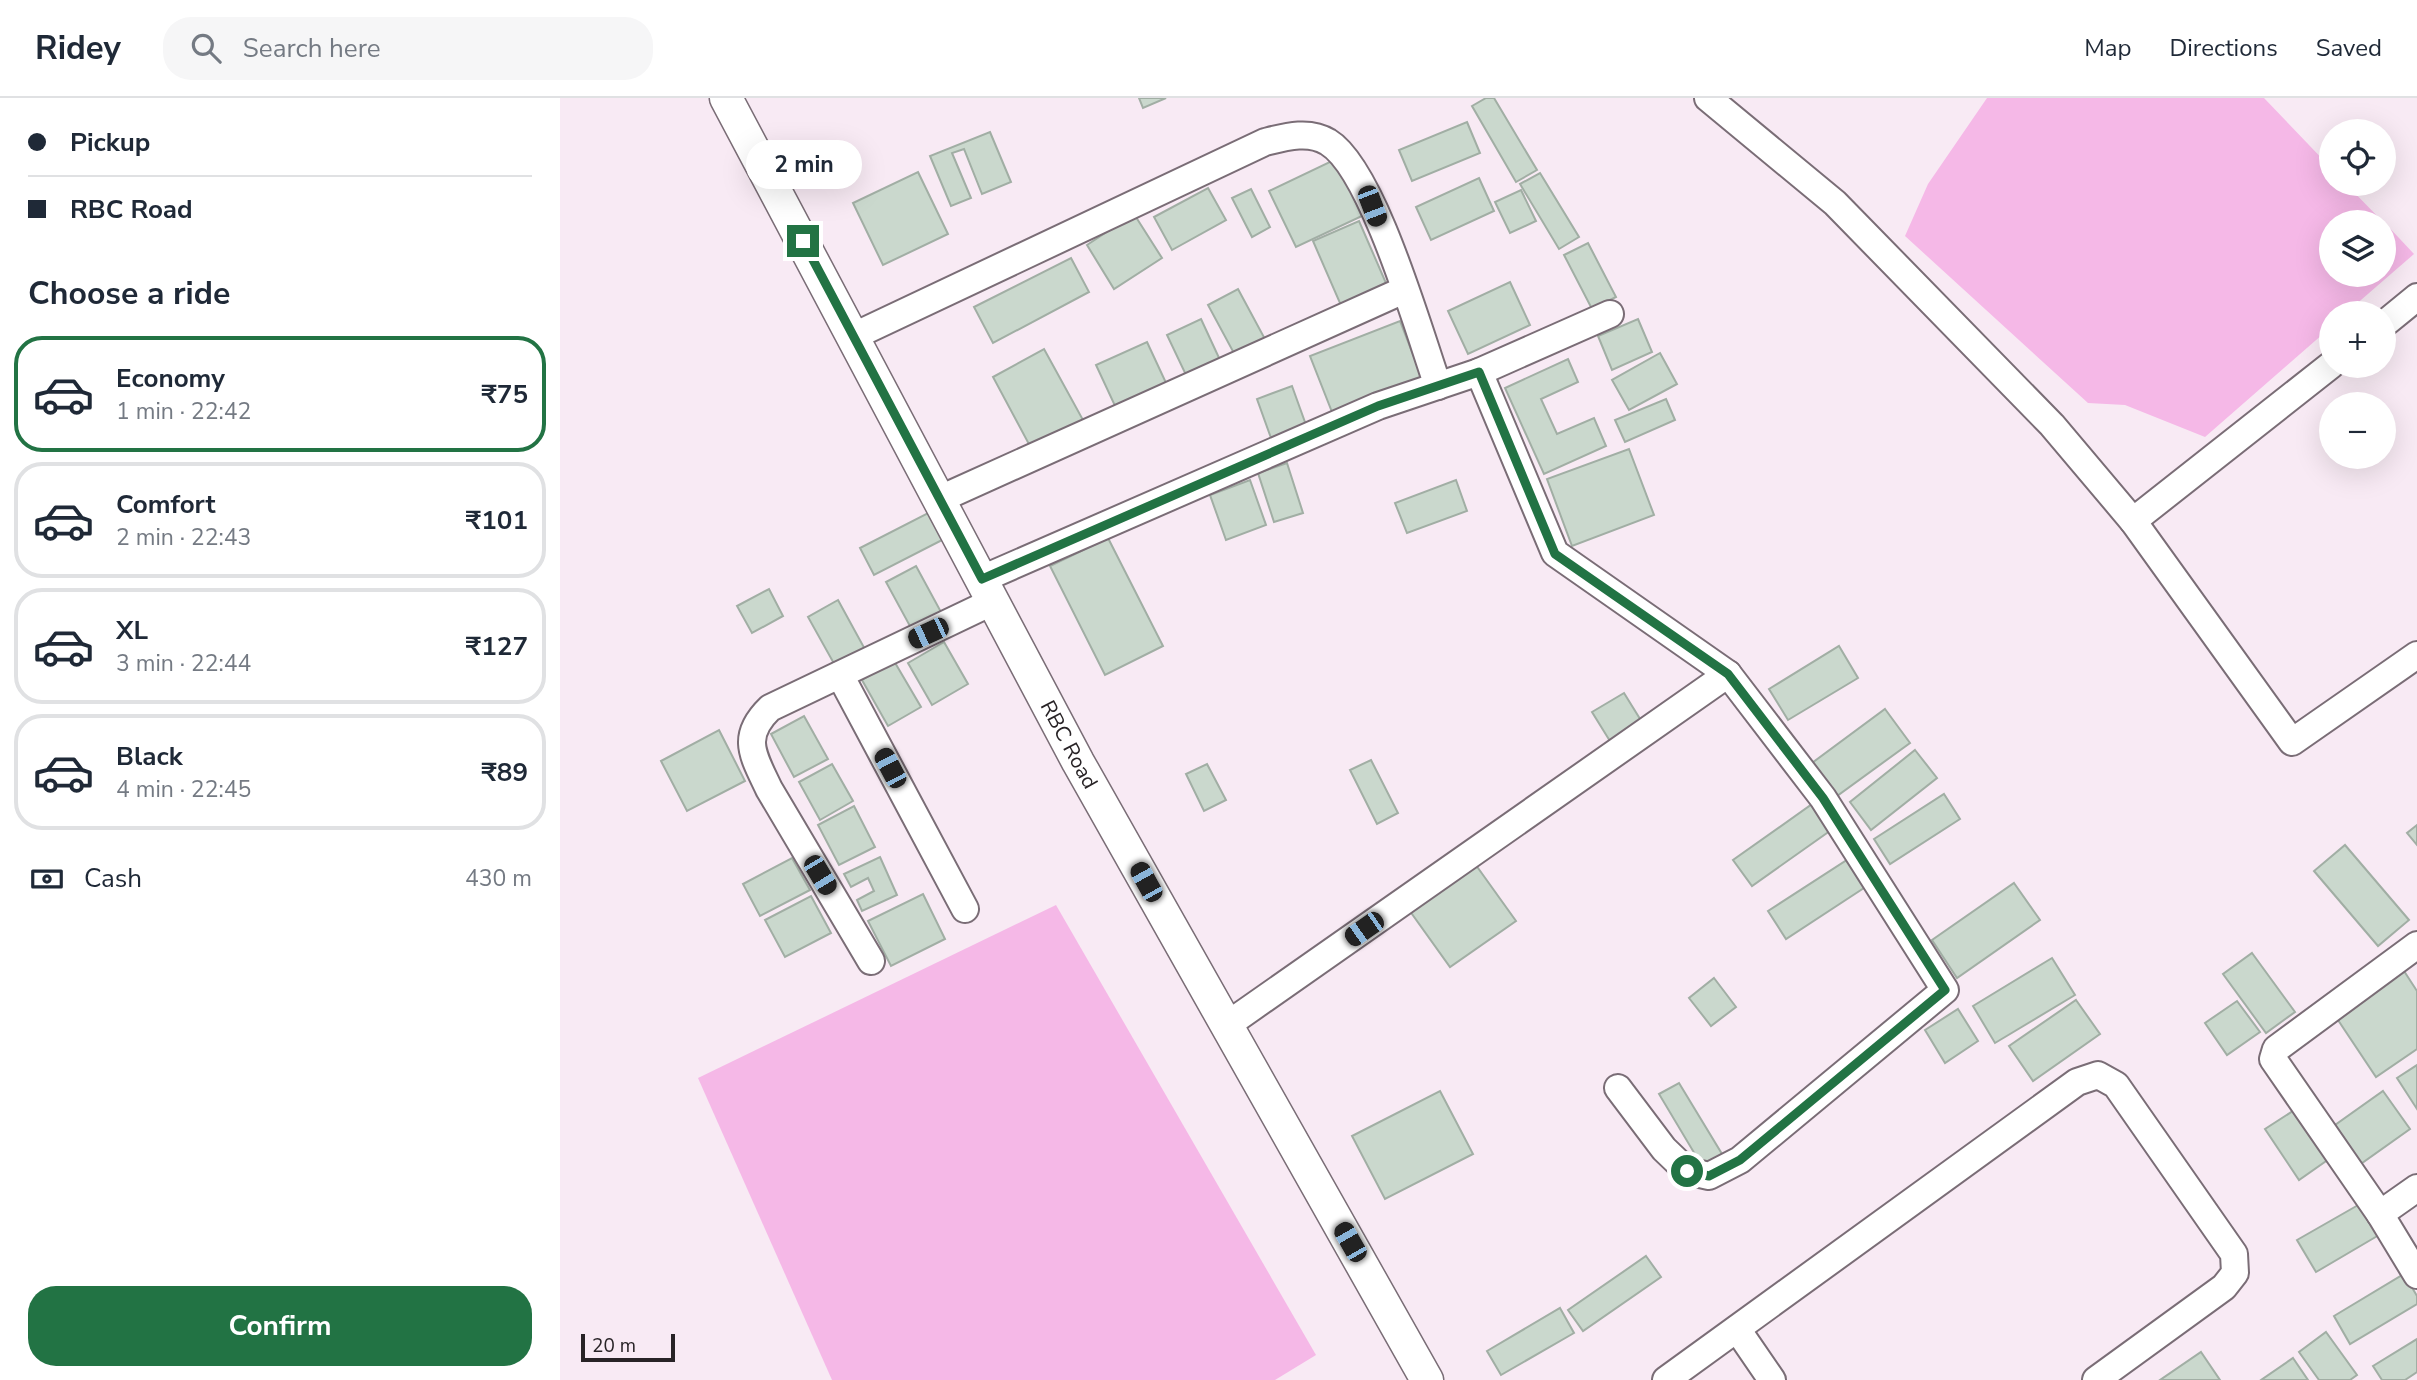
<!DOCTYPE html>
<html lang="en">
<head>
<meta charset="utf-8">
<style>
  :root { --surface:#fff; --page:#f6f6f7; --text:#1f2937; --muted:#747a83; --line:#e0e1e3; --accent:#227344 }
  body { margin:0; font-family:"Nunito Sans",sans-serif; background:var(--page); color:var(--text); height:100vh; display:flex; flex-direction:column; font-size:26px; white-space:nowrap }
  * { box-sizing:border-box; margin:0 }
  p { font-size:23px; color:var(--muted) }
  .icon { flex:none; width:38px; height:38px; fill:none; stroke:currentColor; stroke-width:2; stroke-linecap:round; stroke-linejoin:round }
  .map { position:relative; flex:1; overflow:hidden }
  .sheet { display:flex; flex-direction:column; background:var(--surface); width:560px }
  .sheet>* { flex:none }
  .banner { display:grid; align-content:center; height:154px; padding:0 28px; background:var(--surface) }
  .buttons { position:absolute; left:1759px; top:21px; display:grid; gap:14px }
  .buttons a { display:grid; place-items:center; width:77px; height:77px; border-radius:50%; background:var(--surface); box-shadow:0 7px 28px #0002; font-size:35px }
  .scale { position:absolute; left:21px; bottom:18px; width:94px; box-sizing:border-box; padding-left:7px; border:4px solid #282326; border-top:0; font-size:19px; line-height:24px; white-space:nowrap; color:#282326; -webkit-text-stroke:5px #f8eaf4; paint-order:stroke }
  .end { position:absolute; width:32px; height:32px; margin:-16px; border:9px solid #227344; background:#fff; box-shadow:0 0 0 4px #fff }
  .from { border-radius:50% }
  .bubble { position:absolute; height:49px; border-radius:24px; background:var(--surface); box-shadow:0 7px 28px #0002; font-size:23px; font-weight:700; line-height:49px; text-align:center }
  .car { position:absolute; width:21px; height:42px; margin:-21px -10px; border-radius:9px; box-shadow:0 0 5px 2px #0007; background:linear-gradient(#222 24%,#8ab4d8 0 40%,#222 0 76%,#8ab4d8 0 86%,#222 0) }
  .banner b { display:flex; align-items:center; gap:24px; height:66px; font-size:26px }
  .banner b+b { border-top:2px solid var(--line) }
  .banner i { width:18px; height:18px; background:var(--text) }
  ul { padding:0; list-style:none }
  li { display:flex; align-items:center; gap:21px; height:116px; margin:0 14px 10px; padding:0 14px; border:4px solid var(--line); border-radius:28px }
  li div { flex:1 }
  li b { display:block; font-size:26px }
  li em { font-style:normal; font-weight:700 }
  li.on { border-color:var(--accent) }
  li>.icon { width:63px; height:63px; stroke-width:1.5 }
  h2 { padding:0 28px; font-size:32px; line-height:84px }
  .pay { display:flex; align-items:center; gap:18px; height:77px; padding:0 28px; font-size:26px }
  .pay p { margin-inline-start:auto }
  .action { display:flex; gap:14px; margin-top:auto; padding:14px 28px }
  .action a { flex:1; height:80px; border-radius:28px; background:var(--accent); color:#fff; font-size:28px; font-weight:700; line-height:80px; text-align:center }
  header { display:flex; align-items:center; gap:42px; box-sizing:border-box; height:98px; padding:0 35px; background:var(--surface); border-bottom:2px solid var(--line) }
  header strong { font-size:33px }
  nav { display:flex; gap:38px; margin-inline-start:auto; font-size:24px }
  .search { width:490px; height:63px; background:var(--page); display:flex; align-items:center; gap:18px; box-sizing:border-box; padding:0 24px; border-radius:28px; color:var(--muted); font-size:26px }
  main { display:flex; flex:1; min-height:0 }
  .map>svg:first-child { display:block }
</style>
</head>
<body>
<header>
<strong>Ridey</strong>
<div class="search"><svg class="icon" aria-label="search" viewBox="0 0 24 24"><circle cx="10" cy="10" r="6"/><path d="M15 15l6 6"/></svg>Search here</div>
<nav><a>Map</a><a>Directions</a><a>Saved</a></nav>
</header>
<main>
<section class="sheet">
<div class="banner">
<b><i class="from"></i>Pickup</b>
<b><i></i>RBC Road</b>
</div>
<h2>Choose a ride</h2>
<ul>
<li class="on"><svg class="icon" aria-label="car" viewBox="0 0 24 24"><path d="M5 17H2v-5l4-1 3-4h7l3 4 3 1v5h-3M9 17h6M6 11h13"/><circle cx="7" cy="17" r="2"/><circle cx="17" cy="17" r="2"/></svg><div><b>Economy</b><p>1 min · 22:42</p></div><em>₹75</em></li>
<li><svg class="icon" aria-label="car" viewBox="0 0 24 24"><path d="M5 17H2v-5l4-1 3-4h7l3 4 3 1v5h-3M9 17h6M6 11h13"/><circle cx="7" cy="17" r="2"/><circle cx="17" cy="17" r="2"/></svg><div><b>Comfort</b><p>2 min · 22:43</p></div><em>₹101</em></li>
<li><svg class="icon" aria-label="car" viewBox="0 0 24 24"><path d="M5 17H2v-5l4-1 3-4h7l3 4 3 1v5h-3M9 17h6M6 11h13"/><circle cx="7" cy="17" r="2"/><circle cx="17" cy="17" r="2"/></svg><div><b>XL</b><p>3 min · 22:44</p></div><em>₹127</em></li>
<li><svg class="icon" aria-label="car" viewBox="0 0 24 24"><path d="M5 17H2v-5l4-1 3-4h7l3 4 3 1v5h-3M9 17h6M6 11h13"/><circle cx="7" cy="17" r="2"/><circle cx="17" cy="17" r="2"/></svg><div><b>Black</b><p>4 min · 22:45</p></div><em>₹89</em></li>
</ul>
<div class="pay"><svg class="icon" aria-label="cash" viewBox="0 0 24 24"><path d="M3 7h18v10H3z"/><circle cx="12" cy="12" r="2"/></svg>Cash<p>430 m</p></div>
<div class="action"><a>Confirm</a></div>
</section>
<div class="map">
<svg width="1857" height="1282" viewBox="0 0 1857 1282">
  <rect width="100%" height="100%" fill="#f8eaf4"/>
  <g fill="#f5b8e7">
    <path d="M1427 0H1704L1771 70V86H1786L1823 124H1771V177H1824V124L1854 156 1786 215H1771V229L1645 339 1565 307 1528 305 1345 138 1368 86Z"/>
    <path d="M496 807 756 1257 715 1282H272L138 980Z"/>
  </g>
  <g fill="#cad8cd" stroke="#a1aea4" stroke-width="2">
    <path d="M579 0H606L583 10Z"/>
    <path d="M926 0H934L977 72 956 84 912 8Z"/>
    <path d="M907 24 920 55 852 83 839 52Z"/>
    <path d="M430 34 451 84 422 96 404 51 392 55 411 100 391 108 370 58Z"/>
    <path d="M776 61 802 118 736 149 709 93Z"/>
    <path d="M358 74 388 136 323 167 293 105Z"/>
    <path d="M980 75 1019 139 999 151 960 86Z"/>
    <path d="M919 80 934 113 871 142 856 109Z"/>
    <path d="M648 90 666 122 612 152 594 119Z"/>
    <path d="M691 91 710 129 692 139 672 100Z"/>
    <path d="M961 92 976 123 950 135 935 104Z"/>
    <path d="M574 116 602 160 554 191 527 147Z"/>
    <path d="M799 123 829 192 783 212 753 143Z"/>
    <path d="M1028 145 1056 199 1032 211 1004 157Z"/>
    <path d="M511 160 529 194 433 245 414 209Z"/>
    <path d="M950 184 970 227 908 256 888 213Z"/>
    <path d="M678 191 706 243 676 259 648 207Z"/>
    <path d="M641 221 660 262 626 277 607 237Z"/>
    <path d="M1078 221 1092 254 1052 272 1038 238Z"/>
    <path d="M840 223 862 280 772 314 750 258Z"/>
    <path d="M587 244 607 287 556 310 536 267Z"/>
    <path d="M484 251 523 322 471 350 433 279Z"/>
    <path d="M1100 255 1117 286 1069 312 1052 282Z"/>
    <path d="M1008 261 1018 284 981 301 997 336 1034 320 1046 348 984 376 945 290Z"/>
    <path d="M732 288 746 327 711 340 697 301Z"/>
    <path d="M1106 301 1115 322 1065 344 1055 322Z"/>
    <path d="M1069 351 1094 417 1012 448 987 381Z"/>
    <path d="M727 365 743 415 714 424 698 375Z"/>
    <path d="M690 382 706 427 666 442 650 397Z"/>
    <path d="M896 382 907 413 847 435 835 405Z"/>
    <path d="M374 412 388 439 314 477 300 450Z"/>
    <path d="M548 440 603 548 545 577 490 468Z"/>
    <path d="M356 468 381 514 351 530 326 484Z"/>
    <path d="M209 491 223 518 192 535 177 508Z"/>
    <path d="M278 502 307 555 277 571 248 519Z"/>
    <path d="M384 544 408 586 372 607 348 565Z"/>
    <path d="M1279 548 1298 580 1228 622 1209 591Z"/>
    <path d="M334 563 361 609 328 628 302 582Z"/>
    <path d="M1064 595 1085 629 1053 648 1032 614Z"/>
    <path d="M1325 611 1350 645 1277 698 1252 665Z"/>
    <path d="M244 618 268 661 234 679 211 636Z"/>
    <path d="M159 632 185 683 127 713 101 663Z"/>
    <path d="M1355 652 1377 680 1311 732 1290 704Z"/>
    <path d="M811 662 838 715 817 726 790 672Z"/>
    <path d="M272 666 293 703 260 722 239 684Z"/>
    <path d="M647 666 666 702 644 713 626 676Z"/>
    <path d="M1384 696 1400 721 1330 766 1314 741Z"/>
    <path d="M1255 704 1274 730 1192 788 1173 762Z"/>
    <path d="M294 708 315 749 279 767 258 727Z"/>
    <path d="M1857 727V747L1847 735Z"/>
    <path d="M1785 747 1849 822 1818 848 1754 773Z"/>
    <path d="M320 759 337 797 302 813 297 802 314 793 308 780 291 789 284 776Z"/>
    <path d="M232 760 250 792 200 818 183 786Z"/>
    <path d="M1290 760 1307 788 1226 841 1208 813Z"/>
    <path d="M913 763 956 823 890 869 847 809Z"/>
    <path d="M1454 785 1480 822 1397 880 1372 842Z"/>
    <path d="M363 796 385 841 331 868 308 823Z"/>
    <path d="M251 798 271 835 225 859 205 822Z"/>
    <path d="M1692 855 1735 914 1706 935 1663 876Z"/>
    <path d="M1492 860 1515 897 1435 945 1413 908Z"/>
    <path d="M1844 873 1857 893V951L1816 979 1776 919Z"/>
    <path d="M1154 880 1176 909 1151 928 1129 900Z"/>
    <path d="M1516 902 1540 936 1473 983 1449 948Z"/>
    <path d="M1677 903 1700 934 1667 957 1645 925Z"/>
    <path d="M1398 911 1418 943 1385 965 1365 932Z"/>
    <path d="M1857 967V1011L1837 980Z"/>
    <path d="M1119 985 1162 1056 1142 1068 1099 996Z"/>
    <path d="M880 993 913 1056 825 1101 792 1038Z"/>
    <path d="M1823 993 1850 1031 1795 1070 1768 1032Z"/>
    <path d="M1736 1011 1769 1061 1739 1082 1705 1031Z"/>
    <path d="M1800 1106 1819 1137 1756 1174 1737 1142Z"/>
    <path d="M1086 1158 1101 1179 1023 1233 1008 1212Z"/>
    <path d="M1844 1176 1857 1198V1206L1790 1246 1774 1218Z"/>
    <path d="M1000 1210 1014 1235 941 1277 927 1253Z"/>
    <path d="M1766 1234 1797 1277 1790 1282H1759L1739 1254Z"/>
    <path d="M1857 1241V1274L1845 1282H1822L1813 1268Z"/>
    <path d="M1641 1254 1660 1282H1600Z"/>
    <path d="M1733 1260 1748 1282H1701Z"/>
  </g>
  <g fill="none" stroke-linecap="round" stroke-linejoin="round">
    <g stroke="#7a6d76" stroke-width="30">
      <g id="minor">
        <path d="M1148 0 1275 105 1492 327 1573 423 1771 267"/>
        <path d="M1824 226 1857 199"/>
        <path d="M294 238 705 44C725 39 749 32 768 44 813 71 859 234 878 288"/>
        <path d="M919 274 1050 216"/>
        <path d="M380 401 844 192"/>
        <path d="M1573 423 1732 644 1857 557"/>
        <path d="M422 481 818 308 919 274 995 455 1168 576 1263 700 1385 892 1180 1062 1149 1078 1127 1073 1104 1051 1058 990"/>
        <path d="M280 577 405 811"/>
        <path d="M311 863 209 691C193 657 180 639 210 610L434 503"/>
        <path d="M667 927 1168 576"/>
        <path d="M1857 1090 1820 1116 1857 1177"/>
        <path d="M1820 1116 1713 961 1716 951 1857 847"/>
        <path d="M1177 1231 1212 1282"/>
        <path d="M1106 1282 1517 984 1538 977 1556 987 1674 1156 1675 1175 1664 1189 1536 1282"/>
      </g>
    </g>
    <g stroke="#7a6d76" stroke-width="35">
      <g id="tertiary">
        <path id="s1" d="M166 0 518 664 867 1282"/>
      </g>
    </g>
    <use href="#minor" stroke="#fff" stroke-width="26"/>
    <use href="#tertiary" stroke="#fff" stroke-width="32"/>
  </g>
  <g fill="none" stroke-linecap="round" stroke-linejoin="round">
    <path stroke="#227344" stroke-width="9" d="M243 143 422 481 818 308 919 274 995 456 1168 576 1263 700 1385 892 1180 1062 1149 1078 1127 1073"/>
  </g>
  <g text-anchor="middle" stroke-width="5" stroke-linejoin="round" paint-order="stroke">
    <g font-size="21" fill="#282326" stroke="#f8eaf4">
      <text dy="7" stroke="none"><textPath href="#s1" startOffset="732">RBC Road</textPath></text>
    </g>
  </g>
</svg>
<div class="buttons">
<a><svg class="icon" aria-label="locate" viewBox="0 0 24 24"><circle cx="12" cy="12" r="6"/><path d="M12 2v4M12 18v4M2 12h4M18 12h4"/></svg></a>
<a><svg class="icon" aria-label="layers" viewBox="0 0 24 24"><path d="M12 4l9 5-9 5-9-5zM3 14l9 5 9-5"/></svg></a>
<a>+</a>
<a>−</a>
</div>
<div class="scale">20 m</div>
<i class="end from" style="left:1127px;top:1073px"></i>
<i class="end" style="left:243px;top:143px"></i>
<div class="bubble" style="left:186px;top:42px;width:116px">2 min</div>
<i class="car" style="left:812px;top:108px;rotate:159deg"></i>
<i class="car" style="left:368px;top:535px;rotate:245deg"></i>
<i class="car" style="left:330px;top:670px;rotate:332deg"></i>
<i class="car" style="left:260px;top:777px;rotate:149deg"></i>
<i class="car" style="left:586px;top:784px;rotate:331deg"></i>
<i class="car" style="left:804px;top:831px;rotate:235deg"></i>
<i class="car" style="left:790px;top:1144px;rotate:330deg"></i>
</div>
</main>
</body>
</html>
